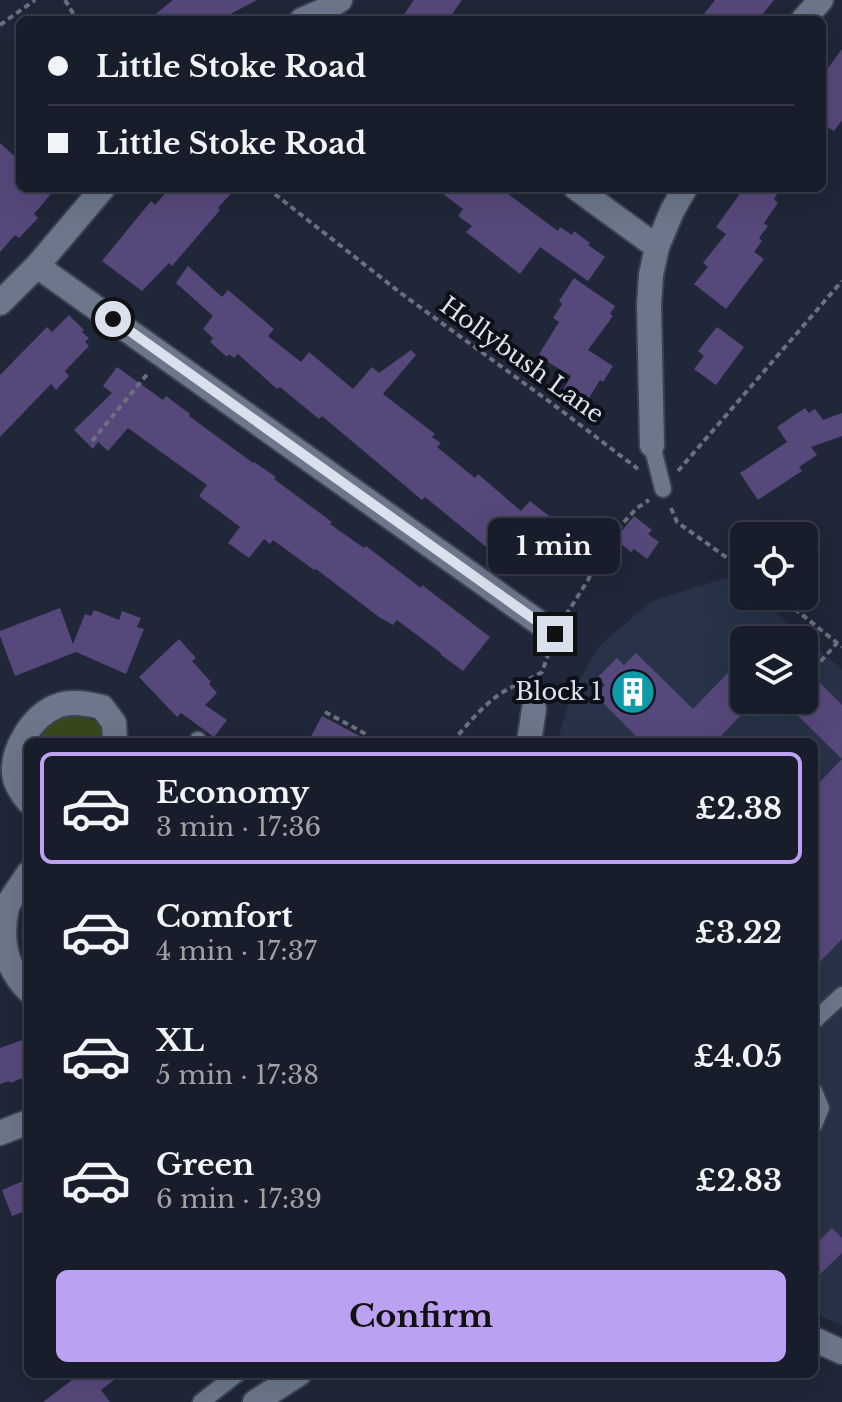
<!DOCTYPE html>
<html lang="en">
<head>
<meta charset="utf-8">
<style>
  :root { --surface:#171d2a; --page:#242a36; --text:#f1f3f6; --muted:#9ea2a8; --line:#363b47; --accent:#bca0f2 }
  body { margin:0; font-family:"Libre Baskerville",serif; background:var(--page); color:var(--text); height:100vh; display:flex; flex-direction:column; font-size:30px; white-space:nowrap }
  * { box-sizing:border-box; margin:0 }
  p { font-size:26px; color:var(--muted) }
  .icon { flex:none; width:44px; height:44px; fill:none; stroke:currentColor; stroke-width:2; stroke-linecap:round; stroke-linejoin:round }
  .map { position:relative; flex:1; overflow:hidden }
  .drawer { position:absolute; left:24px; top:738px; width:794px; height:640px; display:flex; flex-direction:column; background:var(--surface); border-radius:12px; box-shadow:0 8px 32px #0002,0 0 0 2px var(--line) }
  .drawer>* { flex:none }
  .guide { position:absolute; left:16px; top:16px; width:810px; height:176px; border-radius:12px; box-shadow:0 8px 32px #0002,0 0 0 2px var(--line); display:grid; align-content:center; height:176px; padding:0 32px; background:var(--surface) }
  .controls { position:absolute; left:730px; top:522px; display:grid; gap:16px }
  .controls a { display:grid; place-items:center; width:88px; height:88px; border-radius:12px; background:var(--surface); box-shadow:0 8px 32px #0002,0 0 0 2px var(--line); font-size:40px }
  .end { position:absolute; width:36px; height:36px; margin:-18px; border:10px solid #dbe1ec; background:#111; box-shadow:0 0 0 4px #111 }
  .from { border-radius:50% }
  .bubble { position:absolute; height:56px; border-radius:12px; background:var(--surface); box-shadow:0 8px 32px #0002,0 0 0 2px var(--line); font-size:26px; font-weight:800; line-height:56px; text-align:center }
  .guide b { display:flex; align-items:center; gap:28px; height:76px; font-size:30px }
  .guide b+b { border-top:2px solid var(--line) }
  .guide i { width:20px; height:20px; background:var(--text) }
  ul { padding:14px 0 0; list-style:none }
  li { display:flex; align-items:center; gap:24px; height:112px; margin:0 16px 12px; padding:0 16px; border:4px solid transparent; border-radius:12px }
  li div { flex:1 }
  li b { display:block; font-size:30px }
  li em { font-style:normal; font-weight:800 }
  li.current { border-color:var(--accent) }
  li>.icon { width:72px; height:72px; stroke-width:1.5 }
  .primary-button { display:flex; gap:16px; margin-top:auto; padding:16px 32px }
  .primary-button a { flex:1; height:92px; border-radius:12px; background:var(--accent); color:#111; font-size:32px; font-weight:800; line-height:92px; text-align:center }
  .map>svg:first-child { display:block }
</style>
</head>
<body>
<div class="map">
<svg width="842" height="1402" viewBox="0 0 842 1402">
  <rect width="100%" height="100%" fill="#1f2738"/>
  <path fill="#283349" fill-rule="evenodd" d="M732 576 744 586V596H756L842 669V1325L814 1314V742H557L573 690 600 645 652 601ZM744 640H804V700H744Z"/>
  <path fill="#37491c" d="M63 716C83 716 105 716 104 742H33L47 725Z"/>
  <g fill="#57487b">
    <path d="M173 0H257L219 20H148Z"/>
    <path d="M414 0H462L448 20H400Z"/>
    <path d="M715 0H774L758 20H699Z"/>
    <path d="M842 49V120L834 131 822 124V76Z"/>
    <path d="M0 143 20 161V188H56L34 214 38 218 19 238 15 235 0 252Z"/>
    <path d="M170 188H236L218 208 220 210 172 266 169 263 142 291 102 261 151 201 155 205Z"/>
    <path d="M435 188H500L558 231 560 227 572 235 574 231 590 243 588 245 605 257 588 281 540 247 520 274 466 232 472 226 458 216 463 209Z"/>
    <path d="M744 188H781L774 199 778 203 764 223 768 226 759 238 762 241 754 252 764 259 726 309 694 284 708 267 703 263 726 234 716 227Z"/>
    <path d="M188 266 222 297 228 290 274 329 268 336 301 362 309 352 353 389 372 367 379 373 411 350 416 355 383 394 435 434 432 437 441 443 437 447 475 478 478 474 521 511 530 501 571 533 539 575 525 564 517 572 425 497 422 500 322 416 319 419 280 387 277 389 238 354 234 358 229 354 227 357 210 342 213 338 203 329 213 316 176 283Z"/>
    <path d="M574 278 615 306 610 314 613 316 588 350 613 366 603 382 600 380 580 413 558 399 571 376 538 356 559 322 553 318 562 304 559 301Z"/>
    <path d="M69 315 84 330 82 332 89 338 85 342 89 346 65 371 69 376 56 390 51 384 0 437V375L47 327 52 332Z"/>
    <path d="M717 327 744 347 716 385 694 369 704 356 698 351Z"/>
    <path d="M117 367 163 400 166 396 190 414 189 416 253 463 254 462 276 477 274 479 332 522 330 524 364 548 366 546 421 588 422 585 490 637 463 671 440 654 441 653 397 620 393 625 379 617 316 569 314 570 273 540 270 544 264 539 249 558 228 543 240 527 199 496 207 485 128 428 108 451 98 442 93 449 74 430 112 393 103 386Z"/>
    <path d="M805 408 809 413 815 409 823 420 842 413V436L811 447 817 455 799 467 802 471 758 500 740 473 787 442 777 427Z"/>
    <path d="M634 516 652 530 648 534 659 542 647 559 634 549 631 552 615 539Z"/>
    <path d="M60 608 73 644 85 614 91 616 94 610 119 620 122 611 141 618 137 627 144 629 126 674 76 652 15 676 0 636V631Z"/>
    <path d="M179 639 196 658 192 661 211 682 209 684 217 693 205 705 227 720 214 737 181 713 177 717 139 677Z"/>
    <path d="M636 653 693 709 744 656V712L715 742H642L595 695 605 685 598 677 617 658 624 665Z"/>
    <path d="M804 667 842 705V759L782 700H804Z"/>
    <path d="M322 716 371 742H308Z"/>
    <path d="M842 759V939L814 968V788Z"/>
    <path d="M28 1038V1076L10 1083 9 1081 0 1084V1048Z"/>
    <path d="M28 1179V1210L12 1216 2 1190Z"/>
    <path d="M832 1228 842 1238V1253L814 1280V1246Z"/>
    <path d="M80 1374H122L101 1390 110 1402H43Z"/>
  </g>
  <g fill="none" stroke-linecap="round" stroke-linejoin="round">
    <g stroke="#3b4250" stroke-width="20">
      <g id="lane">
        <path d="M652 445 663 489"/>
        <path d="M197 742 198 740"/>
        <path d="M814 1021 842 995"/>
        <path d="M814 1091 821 1108 814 1125"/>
        <path d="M201 1402 237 1374"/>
      </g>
    </g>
    <g stroke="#3b4250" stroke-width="28">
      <g id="street">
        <path d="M302 20 327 9 340 0"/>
        <path d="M803 20 821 0"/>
        <path d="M576 188 657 247"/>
        <path d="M37 266 555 634"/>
        <path d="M0 303 37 266 103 188"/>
        <path d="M652 445 649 305 651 275 657 247 672 211 685 188"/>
        <path d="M529 742 534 709"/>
        <path d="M28 801C23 795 17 786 15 779 9 752 32 716 57 706 71 700 88 704 102 707L114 723 115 742"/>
        <path d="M28 874C21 885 12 896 7 907 0 940 5 967 28 990"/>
        <path d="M0 1133 28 1122"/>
        <path d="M814 1339 842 1352"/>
        <path d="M255 1402 299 1374"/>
      </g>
    </g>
    <g stroke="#69707f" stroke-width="4" stroke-dasharray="6 4" stroke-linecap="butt">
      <path d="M65 0 77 20"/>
      <path d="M0 25 35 0"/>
      <path d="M267 188 402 294 554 405 638 469"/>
      <path d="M92 441 149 372"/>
      <path d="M678 471 842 281"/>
      <path d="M671 508 677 522 744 570"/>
      <path d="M779 596 842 647"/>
      <path d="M566 615 588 580 609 538 637 508 649 500"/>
      <path d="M814 669 837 643"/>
      <path d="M325 712 364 733 370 742"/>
      <path d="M452 742C469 723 486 701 508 689 520 683 531 679 542 672L548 655"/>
    </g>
    <use href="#lane" stroke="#6c778b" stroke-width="16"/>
    <use href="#street" stroke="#6c778b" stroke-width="24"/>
  </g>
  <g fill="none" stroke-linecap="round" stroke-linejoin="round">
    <path stroke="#dbe1ec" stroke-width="10" d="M113 319 555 634"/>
  </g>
  <defs>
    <g id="building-disc" transform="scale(2.3)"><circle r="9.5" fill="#0f9aa8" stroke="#0c1018"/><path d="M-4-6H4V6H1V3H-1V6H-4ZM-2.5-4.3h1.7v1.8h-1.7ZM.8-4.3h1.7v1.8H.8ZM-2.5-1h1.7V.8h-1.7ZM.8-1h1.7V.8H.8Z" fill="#fff"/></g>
  </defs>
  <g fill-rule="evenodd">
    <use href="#building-disc" x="633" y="692"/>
  </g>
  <g text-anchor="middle" stroke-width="8" stroke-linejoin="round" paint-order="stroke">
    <g font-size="24" fill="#dbe1ec" stroke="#0c1018">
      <text transform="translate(522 360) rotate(36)" y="8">Hollybush Lane</text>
    </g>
    <g font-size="24" fill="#dbe1ec" stroke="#0c1018" text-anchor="end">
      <text x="602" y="700">Block 1</text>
    </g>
  </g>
</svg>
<div class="controls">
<a><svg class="icon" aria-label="locate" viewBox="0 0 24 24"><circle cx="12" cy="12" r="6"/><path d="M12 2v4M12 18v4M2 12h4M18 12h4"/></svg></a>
<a><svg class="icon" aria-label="layers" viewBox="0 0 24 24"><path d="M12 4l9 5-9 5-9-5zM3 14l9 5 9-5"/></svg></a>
</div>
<i class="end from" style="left:113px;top:319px"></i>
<i class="end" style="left:555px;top:634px"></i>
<div class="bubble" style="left:488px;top:518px;width:132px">1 min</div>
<div class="guide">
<b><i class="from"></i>Little Stoke Road</b>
<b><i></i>Little Stoke Road</b>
</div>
<section class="drawer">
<ul>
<li class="current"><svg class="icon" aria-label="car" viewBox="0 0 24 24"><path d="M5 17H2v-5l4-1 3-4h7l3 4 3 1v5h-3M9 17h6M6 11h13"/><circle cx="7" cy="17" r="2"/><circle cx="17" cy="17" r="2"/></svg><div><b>Economy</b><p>3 min · 17:36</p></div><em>£2.38</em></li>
<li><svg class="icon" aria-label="car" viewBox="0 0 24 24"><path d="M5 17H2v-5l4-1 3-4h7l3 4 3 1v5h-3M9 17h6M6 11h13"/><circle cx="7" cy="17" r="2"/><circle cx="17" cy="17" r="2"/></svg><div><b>Comfort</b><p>4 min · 17:37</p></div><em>£3.22</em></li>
<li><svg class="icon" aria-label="car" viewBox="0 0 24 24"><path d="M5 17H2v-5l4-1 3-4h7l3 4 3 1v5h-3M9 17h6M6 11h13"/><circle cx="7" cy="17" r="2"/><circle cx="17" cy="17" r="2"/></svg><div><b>XL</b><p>5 min · 17:38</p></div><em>£4.05</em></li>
<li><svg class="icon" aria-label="car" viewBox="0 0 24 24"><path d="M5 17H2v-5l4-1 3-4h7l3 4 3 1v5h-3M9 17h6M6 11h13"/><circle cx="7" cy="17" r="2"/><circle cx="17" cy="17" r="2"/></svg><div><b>Green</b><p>6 min · 17:39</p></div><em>£2.83</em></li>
</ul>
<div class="primary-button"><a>Confirm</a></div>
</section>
</div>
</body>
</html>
